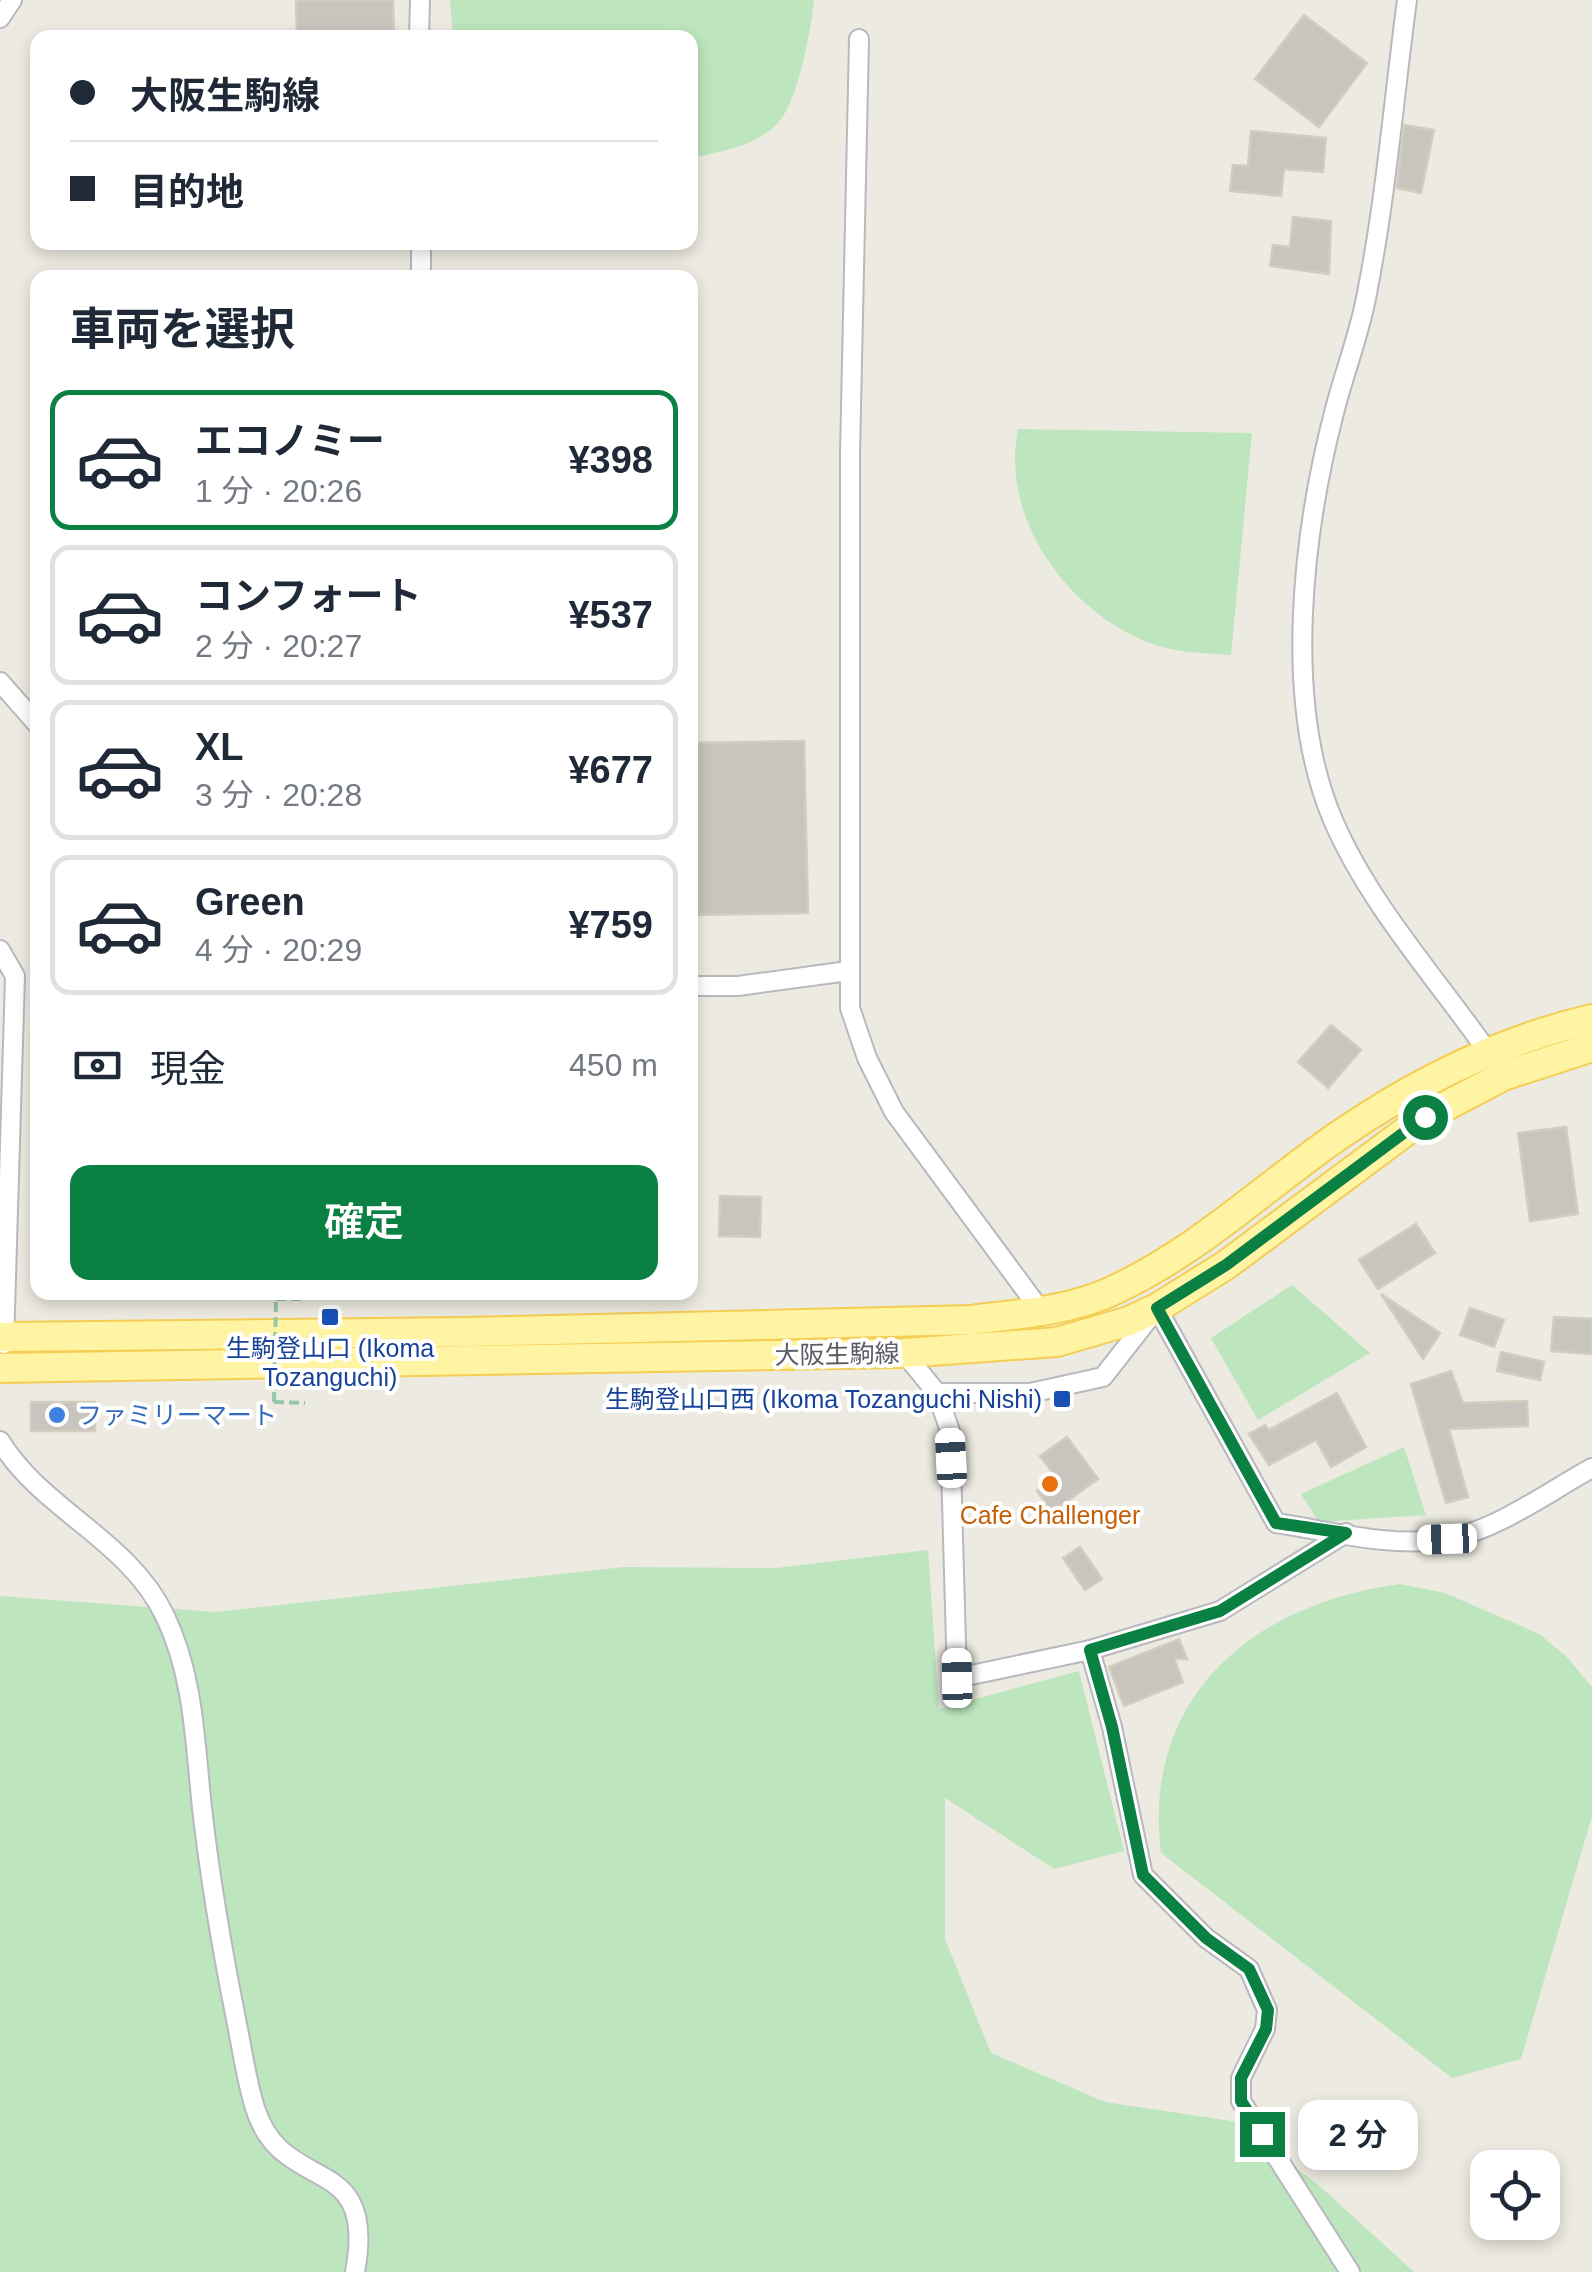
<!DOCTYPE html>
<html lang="ja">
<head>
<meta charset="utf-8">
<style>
  :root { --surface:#fff; --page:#f2f2f3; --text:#1f2937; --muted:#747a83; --line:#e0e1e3; --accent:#0b8043 }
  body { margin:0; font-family:Helvetica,"Noto Sans JP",sans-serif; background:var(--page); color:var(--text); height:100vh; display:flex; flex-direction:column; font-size:38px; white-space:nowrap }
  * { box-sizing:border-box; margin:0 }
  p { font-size:32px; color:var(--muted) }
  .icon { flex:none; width:55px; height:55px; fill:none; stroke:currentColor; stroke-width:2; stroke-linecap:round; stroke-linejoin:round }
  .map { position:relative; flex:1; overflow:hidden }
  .side { position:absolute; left:30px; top:270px; width:668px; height:1030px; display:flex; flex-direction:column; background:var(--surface); border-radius:20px; box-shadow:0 5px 15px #0003 }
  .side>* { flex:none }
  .top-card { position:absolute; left:30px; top:30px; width:668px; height:220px; border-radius:20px; box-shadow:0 5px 15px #0003; display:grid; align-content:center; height:220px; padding:0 40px; background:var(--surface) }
  .buttons { position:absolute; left:1470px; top:2150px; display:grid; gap:20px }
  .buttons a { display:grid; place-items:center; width:90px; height:90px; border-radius:20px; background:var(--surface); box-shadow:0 5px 15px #0003; font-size:50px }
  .end { position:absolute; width:45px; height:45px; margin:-22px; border:12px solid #0b8043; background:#fff; box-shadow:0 0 0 5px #fff }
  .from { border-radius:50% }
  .bubble { position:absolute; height:70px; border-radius:20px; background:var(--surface); box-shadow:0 5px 15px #0003; font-size:32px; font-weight:600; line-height:70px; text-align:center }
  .car { position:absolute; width:30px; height:60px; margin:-30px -15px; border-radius:12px; box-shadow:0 0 8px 2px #0007; background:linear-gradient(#fff 24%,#345 0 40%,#fff 0 76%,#345 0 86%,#fff 0) }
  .top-card b { display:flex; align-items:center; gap:35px; height:95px; font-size:38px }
  .top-card b+b { border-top:2px solid var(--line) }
  .top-card i { width:25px; height:25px; background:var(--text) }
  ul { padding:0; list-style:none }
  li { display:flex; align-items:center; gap:30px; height:140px; margin:0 20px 15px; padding:0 20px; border:5px solid var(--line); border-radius:20px }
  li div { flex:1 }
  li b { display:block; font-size:38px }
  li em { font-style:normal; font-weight:600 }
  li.active { border-color:var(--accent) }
  li>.icon { width:90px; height:90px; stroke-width:1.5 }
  h2 { padding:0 40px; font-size:45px; line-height:120px }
  .pay { display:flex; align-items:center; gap:25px; height:110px; padding:0 40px; font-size:38px }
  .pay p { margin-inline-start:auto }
  .button { display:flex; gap:20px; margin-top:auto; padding:20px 40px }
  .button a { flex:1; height:115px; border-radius:20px; background:var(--accent); color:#fff; font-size:40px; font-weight:600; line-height:115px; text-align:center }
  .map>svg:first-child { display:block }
</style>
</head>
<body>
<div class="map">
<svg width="1592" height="2272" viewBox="0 0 1592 2272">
  <rect width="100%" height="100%" fill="#edebe1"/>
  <g fill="#bde6be">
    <path d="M450 0H814C811 29 798 105 776 125 753 147 720 152 690 158V38L453 37Z"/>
    <path d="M1018 429 1252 433 1231 655C1209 653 1183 653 1162 647 1074 620 999 523 1018 429Z"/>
    <path d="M1292 1285 1370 1353 1258 1420 1211 1338Z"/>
    <path d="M1404 1447 1426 1515 1319 1522 1301 1494Z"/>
    <path d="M928 1550 939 1709 1079 1671 1124 1851 1054 1869 945 1798V1939L991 2053 1105 2102 1238 2122 1323 2189 1414 2272H0V1596L216 1612 624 1567 776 1568Z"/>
    <path d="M1400 1584 1445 1593 1539 1634 1566 1656 1592 1687V1816L1521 2059 1452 2078 1161 1853C1141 1697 1254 1603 1400 1584Z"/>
  </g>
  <g fill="#c8c5be" stroke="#d2cdbf" stroke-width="2.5">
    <path d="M296 0H393L394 38H297Z"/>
    <path d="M1304 15 1367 63 1319 127 1255 79Z"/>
    <path d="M1404 125 1434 130 1421 193 1397 188Z"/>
    <path d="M1251 131 1326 138 1323 172 1284 169 1281 196 1230 191 1233 165 1248 166Z"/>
    <path d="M1293 217 1331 221 1329 274 1270 266 1273 245 1290 247Z"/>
    <path d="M804 741 808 913 690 915V743Z"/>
    <path d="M1331 1025 1361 1050 1328 1088 1298 1062Z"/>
    <path d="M1566 1127 1578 1214 1530 1221 1518 1133Z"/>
    <path d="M720 1196 761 1197 760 1237 719 1236Z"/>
    <path d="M1416 1224 1435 1253 1378 1289 1359 1260Z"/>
    <path d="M1381 1294 1440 1333 1423 1359Z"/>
    <path d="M1470 1308 1504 1320 1494 1347 1460 1335Z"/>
    <path d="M1554 1317 1592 1319V1354L1551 1351Z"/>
    <path d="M1501 1352 1544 1362 1540 1380 1497 1371Z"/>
    <path d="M1451 1371 1463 1403 1527 1401 1528 1426 1449 1429 1468 1497 1446 1503 1411 1384Z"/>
    <path d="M1337 1393 1366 1447 1331 1467 1316 1440 1269 1465 1249 1434 1265 1425 1269 1430Z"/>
    <rect x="31" y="1402" width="64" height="29"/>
    <path d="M1067 1437 1098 1479 1052 1512 1037 1491 1056 1477 1040 1456Z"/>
    <path d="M1080 1547 1102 1579 1085 1590 1063 1558Z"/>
    <path d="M1179 1639 1187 1659H1174L1183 1682 1124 1706 1109 1667Z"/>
  </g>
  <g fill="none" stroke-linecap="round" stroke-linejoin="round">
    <g stroke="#b7b9be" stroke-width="22">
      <g id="street">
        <path d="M1407 0C1394 97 1386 197 1367 293 1360 333 1345 370 1335 409 1303 531 1282 701 1333 820 1369 904 1436 978 1488 1052"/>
        <path d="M0 18 12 0"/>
        <path d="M419 38 420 0"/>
        <path d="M859 39 850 454V1008L867 1058 894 1112 1041 1311"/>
        <path d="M421 242V278"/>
        <path d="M0 682 38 725"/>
        <path d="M0 950 15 976 4 1344"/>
        <path d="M690 986H738L848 971"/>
        <path d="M904 1353 937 1393 950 1431 957 1678 1090 1650 1220 1611 1346 1533"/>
        <path d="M937 1393H1030L1103 1377 1157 1308 1276 1523C1330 1531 1390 1548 1446 1539 1496 1531 1548 1492 1592 1468"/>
        <path d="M0 1441C42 1510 129 1540 165 1616 194 1676 195 1743 202 1808 210 1879 222 1949 236 2019 242 2048 246 2079 255 2108 283 2198 378 2148 355 2272"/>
        <path d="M1090 1650 1112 1727 1143 1875 1206 1938 1249 1969 1267 2010 1265 2029 1241 2078V2101L1350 2272"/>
      </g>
    </g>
    <g stroke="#f4cd53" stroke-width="32">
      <g id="primary">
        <path d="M0 1337 464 1332 971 1320C1018 1314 1069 1311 1112 1291 1197 1252 1263 1188 1338 1136 1415 1083 1501 1040 1592 1019"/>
        <path d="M0 1368 904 1353 1057 1342 1129 1321 1157 1308 1226 1265 1425 1117 1503 1076 1592 1047"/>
      </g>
    </g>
    <g stroke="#96c7a6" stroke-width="4" stroke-dasharray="10 5" stroke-linecap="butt">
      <path d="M276 1299H306"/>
      <path d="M274 1402 305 1403"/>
    </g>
    <use href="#street" stroke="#fff" stroke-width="18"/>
    <use href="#primary" stroke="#fff4a4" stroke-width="28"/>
    <path stroke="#96c7a6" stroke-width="4" stroke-dasharray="10 5" stroke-linecap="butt" d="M274 1402 276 1299"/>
  </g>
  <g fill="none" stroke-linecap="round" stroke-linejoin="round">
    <path stroke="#0b8043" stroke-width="12" d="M1262 2134 1241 2101V2078L1266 2029 1268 2010 1249 1969 1206 1938 1143 1875 1112 1727 1090 1650 1220 1611 1346 1533 1276 1523 1157 1308 1226 1265 1425 1117"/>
  </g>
  <g fill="#1a4fb4" stroke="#fff" stroke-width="4">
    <rect x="320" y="1307" width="20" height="20" rx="5"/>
    <rect x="1052" y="1389" width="20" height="20" rx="5"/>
  </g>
  <circle fill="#3f7fe0" stroke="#fff" stroke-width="4" cx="57" cy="1415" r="10"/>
  <circle fill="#e8710a" stroke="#fff" stroke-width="4" cx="1050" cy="1484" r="10"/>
  <g text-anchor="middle" stroke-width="8" stroke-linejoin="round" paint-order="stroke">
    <g font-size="25" fill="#164399" stroke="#fff">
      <text x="330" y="1357">生駒登山口 (Ikoma<tspan x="330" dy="29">Tozanguchi)</tspan></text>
      <text x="1042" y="1408" text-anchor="end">生駒登山口西 (Ikoma Tozanguchi Nishi)</text>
    </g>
    <g font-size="25" fill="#5a5d63" stroke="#fff">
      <text transform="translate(837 1354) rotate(-1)" y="9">大阪生駒線</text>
    </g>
    <g font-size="25" fill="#366cbe" stroke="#fff" text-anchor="start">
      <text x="77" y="1424">ファミリーマート</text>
    </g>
    <g font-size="25" fill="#c56008" stroke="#fff">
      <text x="1050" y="1524">Cafe Challenger</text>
    </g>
  </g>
</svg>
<div class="buttons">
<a><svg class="icon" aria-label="locate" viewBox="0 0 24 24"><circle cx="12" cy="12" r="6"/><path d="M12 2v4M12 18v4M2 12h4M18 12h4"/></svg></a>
</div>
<i class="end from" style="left:1425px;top:1117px"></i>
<i class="end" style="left:1262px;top:2134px"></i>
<div class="bubble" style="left:1298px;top:2100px;width:120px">2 分</div>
<i class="car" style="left:951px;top:1458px;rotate:357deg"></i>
<i class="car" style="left:1447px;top:1539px;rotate:268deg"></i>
<i class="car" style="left:957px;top:1678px;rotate:359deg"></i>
<div class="top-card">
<b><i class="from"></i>大阪生駒線</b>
<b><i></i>目的地</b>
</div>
<section class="side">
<h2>車両を選択</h2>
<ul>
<li class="active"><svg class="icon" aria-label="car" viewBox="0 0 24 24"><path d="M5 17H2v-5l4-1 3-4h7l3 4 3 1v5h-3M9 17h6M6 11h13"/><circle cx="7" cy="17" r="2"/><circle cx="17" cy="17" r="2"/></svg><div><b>エコノミー</b><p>1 分 · 20:26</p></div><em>¥398</em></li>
<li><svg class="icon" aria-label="car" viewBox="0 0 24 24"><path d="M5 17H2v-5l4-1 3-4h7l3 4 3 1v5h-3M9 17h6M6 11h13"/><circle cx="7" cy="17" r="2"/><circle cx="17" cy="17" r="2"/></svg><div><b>コンフォート</b><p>2 分 · 20:27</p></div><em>¥537</em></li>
<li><svg class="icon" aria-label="car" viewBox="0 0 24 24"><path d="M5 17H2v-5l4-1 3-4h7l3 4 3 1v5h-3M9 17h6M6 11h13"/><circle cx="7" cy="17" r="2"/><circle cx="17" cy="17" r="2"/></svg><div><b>XL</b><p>3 分 · 20:28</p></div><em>¥677</em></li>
<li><svg class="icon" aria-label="car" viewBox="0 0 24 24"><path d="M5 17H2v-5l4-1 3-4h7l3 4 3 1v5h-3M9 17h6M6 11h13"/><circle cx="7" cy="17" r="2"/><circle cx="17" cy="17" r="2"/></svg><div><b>Green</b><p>4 分 · 20:29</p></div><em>¥759</em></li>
</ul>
<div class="pay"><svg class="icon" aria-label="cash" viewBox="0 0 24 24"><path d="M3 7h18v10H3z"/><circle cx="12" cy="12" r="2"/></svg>現金<p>450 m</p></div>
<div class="button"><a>確定</a></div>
</section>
</div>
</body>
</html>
